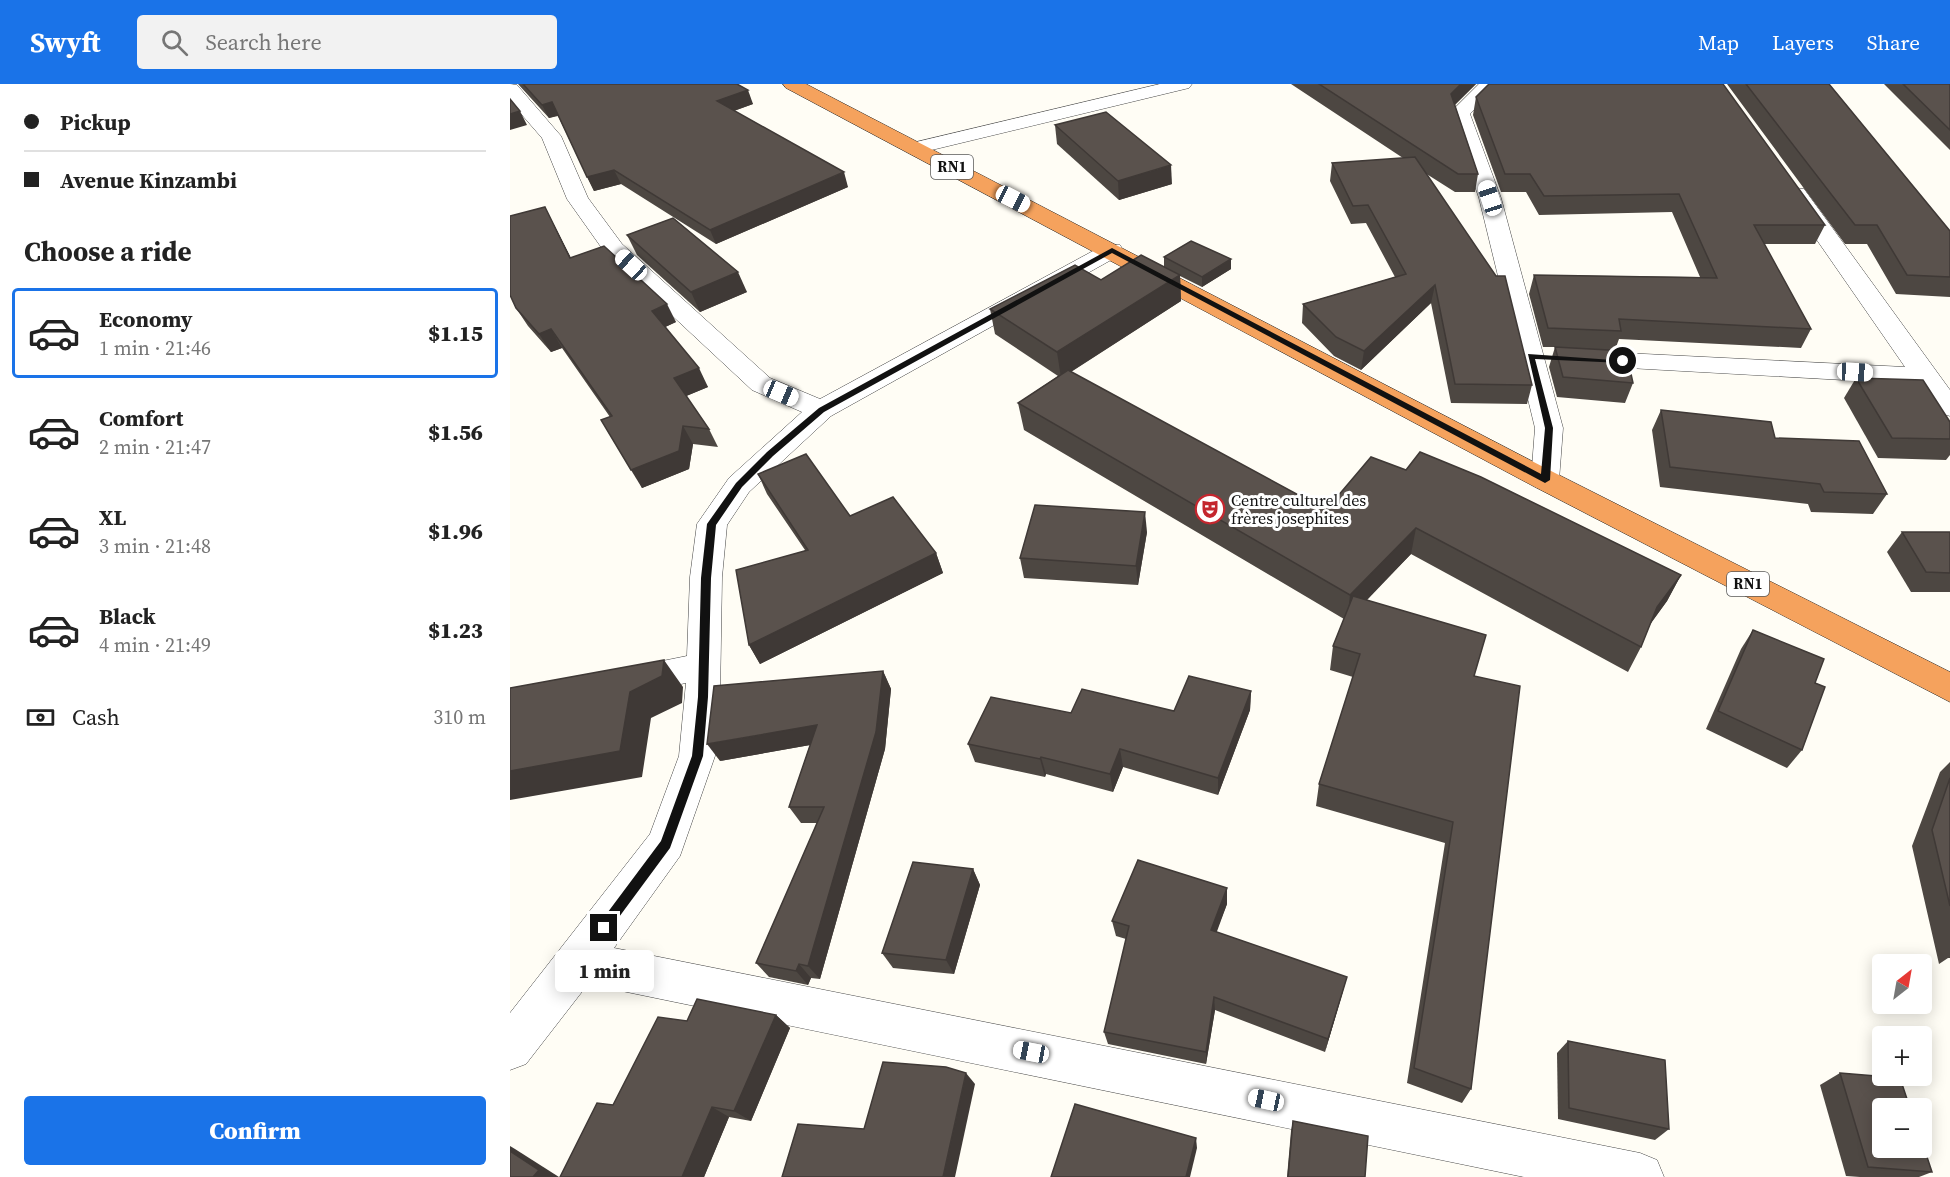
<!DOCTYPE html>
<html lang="en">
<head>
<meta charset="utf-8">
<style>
  :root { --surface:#fff; --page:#f2f2f2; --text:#222; --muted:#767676; --line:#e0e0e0; --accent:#1a73e8 }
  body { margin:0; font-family:"Source Serif 4",serif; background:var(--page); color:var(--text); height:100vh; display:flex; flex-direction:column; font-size:22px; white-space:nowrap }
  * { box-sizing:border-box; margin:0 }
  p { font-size:20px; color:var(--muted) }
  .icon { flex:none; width:33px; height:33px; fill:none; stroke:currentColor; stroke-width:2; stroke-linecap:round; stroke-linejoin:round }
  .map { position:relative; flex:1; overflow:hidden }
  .details { display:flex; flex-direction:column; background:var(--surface); width:510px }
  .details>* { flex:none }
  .banner { display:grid; align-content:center; height:132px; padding:0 24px; background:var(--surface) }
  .needle { width:39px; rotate:31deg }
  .controls { position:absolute; left:1362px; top:870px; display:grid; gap:12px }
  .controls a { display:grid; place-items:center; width:60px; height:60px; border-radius:6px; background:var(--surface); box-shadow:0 3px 15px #0003; font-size:30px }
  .end { position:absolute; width:27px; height:27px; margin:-14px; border:8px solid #111; background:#fff; box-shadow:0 0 0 3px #fff }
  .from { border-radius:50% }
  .bubble { position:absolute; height:42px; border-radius:6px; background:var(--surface); box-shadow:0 3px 15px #0003; font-size:20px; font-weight:800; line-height:42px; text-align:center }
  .car { position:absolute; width:18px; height:36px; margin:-18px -9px; border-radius:8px; box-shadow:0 0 4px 2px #0007; background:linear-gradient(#fff 24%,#345 0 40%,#fff 0 76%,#345 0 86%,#fff 0) }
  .banner b { display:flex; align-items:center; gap:21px; height:57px; font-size:22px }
  .banner b+b { border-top:2px solid var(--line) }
  .banner i { width:15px; height:15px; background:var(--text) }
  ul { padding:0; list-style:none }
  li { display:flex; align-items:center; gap:18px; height:90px; margin:0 12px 9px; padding:0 12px; border:3px solid transparent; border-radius:6px }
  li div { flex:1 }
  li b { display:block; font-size:22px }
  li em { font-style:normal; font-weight:800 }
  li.on { border-color:var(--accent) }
  li>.icon { width:54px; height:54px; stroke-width:1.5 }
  h2 { padding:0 24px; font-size:27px; line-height:72px }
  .pay { display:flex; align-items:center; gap:15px; height:66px; padding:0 24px; font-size:22px }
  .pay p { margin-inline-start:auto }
  .action { display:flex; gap:12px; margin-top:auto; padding:12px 24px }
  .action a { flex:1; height:69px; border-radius:6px; background:var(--accent); color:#fff; font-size:24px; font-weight:800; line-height:69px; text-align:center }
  header { display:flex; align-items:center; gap:36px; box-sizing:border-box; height:84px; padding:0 30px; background:var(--accent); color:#fff }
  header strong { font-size:28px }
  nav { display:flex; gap:33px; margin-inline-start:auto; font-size:21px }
  .search { width:420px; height:54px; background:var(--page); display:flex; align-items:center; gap:15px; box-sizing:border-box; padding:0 21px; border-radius:6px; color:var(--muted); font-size:22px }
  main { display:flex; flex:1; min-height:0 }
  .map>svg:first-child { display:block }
</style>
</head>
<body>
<header>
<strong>Swyft</strong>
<div class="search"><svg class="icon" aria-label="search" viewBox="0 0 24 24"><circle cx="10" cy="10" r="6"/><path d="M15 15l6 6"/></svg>Search here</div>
<nav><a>Map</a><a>Layers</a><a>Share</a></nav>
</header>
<main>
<section class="details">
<div class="banner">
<b><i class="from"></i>Pickup</b>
<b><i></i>Avenue Kinzambi</b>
</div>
<h2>Choose a ride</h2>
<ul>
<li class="on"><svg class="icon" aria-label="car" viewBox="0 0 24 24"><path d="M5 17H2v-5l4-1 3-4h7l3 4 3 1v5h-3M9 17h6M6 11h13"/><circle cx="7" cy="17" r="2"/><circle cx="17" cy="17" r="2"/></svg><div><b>Economy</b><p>1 min · 21:46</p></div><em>$1.15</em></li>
<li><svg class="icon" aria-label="car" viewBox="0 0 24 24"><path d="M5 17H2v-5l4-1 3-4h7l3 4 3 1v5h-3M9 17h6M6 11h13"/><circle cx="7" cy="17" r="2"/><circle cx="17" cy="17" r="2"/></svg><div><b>Comfort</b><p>2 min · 21:47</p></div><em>$1.56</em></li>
<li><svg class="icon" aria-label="car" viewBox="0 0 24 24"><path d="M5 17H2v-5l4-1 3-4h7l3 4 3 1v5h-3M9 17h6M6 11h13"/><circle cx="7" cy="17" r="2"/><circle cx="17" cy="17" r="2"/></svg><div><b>XL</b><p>3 min · 21:48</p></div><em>$1.96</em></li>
<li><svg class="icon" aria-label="car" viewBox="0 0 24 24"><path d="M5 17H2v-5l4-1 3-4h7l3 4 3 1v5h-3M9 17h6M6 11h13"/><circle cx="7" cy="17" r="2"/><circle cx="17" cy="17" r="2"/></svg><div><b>Black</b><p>4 min · 21:49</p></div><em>$1.23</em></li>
</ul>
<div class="pay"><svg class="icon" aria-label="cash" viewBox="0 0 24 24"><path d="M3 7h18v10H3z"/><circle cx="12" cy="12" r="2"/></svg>Cash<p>310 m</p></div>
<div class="action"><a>Confirm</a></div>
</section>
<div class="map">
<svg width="1440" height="1093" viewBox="0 0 1440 1093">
  <rect width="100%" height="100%" fill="#fffdf5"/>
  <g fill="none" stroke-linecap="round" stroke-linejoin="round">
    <g stroke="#444" stroke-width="1">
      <g id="minor">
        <path d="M0 0 7 1 51 52 78 114 112 160 260 294 310 315 594 161H610L613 166 610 171 321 332 239 408 217 441 212 493 210 613 205 672 170 772 104 864 1130 1069 1147 1076 1154 1093H1014L78 900 16 980 0 986V929L140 750 169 672 176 599 120 610 108 606 103 596 108 586 177 572 180 493 187 440 219 394 292 328 242 306 96 170 57 115 32 54 0 17Z"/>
        <path d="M650 0H682L679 4 405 70 398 68 395 64 398 60Z"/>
        <path d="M969 0H989L960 30 991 114 1053 344 1049 396 1045 403 1035 406 1025 403 1021 396 1025 344 969 114 940 29Z"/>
        <path d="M1286 104 1294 105 1440 306V332L1430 329 1406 300 1065 281 1061 275 1065 269 1074 267 1395 283 1275 110 1278 105Z"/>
      </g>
    </g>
    <g stroke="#222" stroke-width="1">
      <path id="highway" d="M273 0H296L1045 389 1440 588V618L1025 403 276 4Z"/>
    </g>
    <use href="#minor" fill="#fff" fill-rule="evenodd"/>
    <use href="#highway" fill="#f5a25d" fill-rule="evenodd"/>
  </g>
  <g fill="#4d4742">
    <path d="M8 0H227L243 20 224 27 338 103 206 160 111 100 84 107 48 32 39 34Z"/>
    <path d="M781 0H966L945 21 968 90 965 108H945L915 89 1022 301 1017 320 941 319 921 219 851 286 824 272 792 239 793 220 885 193 856 139 841 140 820 97 822 79 893 74Z"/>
    <path d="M1217 0H1319L1440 147V213L1386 210 1357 160H1335Z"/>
    <path d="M1374 0H1440V66Z"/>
    <path d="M966 13 1315 141 1305 160H1254L1301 245 1291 264 1109 255 1105 266 1123 299 1115 319 1047 313 1039 283 1045 263H1033L1019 210 1024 191 1190 193 1162 128 1029 131 1016 108H991L963 31Z"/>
    <path d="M545 41 662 100 609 116 547 60Z"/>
    <path d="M44 141 61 174 166 238 155 243 198 303 176 312 199 345 208 363 183 360 179 385 132 404 100 333 52 264 41 268 18 242 6 224Z"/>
    <path d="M117 151 237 208 190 228 127 171Z"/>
    <path d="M654 173 721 185 692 203 670 192 671 217 561 288 816 426 896 386 1171 491 1157 517 1140 540 1131 563 1118 588 901 470 856 516 964 592 961 1005 952 1019 897 999 935 759 806 722 809 700 843 593 820 586 823 562 834 535 514 346 508 319 548 292 485 250 480 225 591 196 654 183Z"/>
    <path d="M1346 294 1440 338V371L1436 376 1368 374 1334 314Z"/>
    <path d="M1151 326 1265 354 1377 410 1363 430 1301 428 1298 420 1150 403 1142 346Z"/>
    <path d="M248 390 340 432 426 469 433 489 250 580 239 561 295 466 257 410Z"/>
    <path d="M637 448 628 501 514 494 510 474Z"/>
    <path d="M1392 448H1440V508H1401L1377 468Z"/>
    <path d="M1243 546 1292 666 1277 684 1196 645 1231 565Z"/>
    <path d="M373 587 381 605 375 665 310 895 301 894 298 901 259 893 246 879 307 739H291L279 723 300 661 210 677Z"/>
    <path d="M741 607 740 626 708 711 613 683 603 708 536 690 535 693 465 678 458 660 561 629 664 627Z"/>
    <path d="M1440 678V874H1438L1429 880 1402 762 1430 688Z"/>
    <path d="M463 785 470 801 444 890 383 884 372 869Z"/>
    <path d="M717 820 706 848 833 907 815 968 705 926 696 980 598 960 594 948 616 855 606 852 602 837Z"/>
    <path d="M266 931 280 944 241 1037 219 1033 194 1093H50L103 1021 177 937Z"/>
    <path d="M1058 957 1159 1045 1145 1056 1048 1035 1047 969Z"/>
    <path d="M1330 989 1422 1088 1409 1093H1350L1336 1092 1310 1001Z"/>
    <path d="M783 1037 855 1093H777L781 1047Z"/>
  </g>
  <g fill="#3f3936">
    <path d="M951 0H966L938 27 941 10Z"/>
    <path d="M238 6 243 20 212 31 207 17Z"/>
    <path d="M42 18 49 31 39 34 32 21Z"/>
    <path d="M10 27 17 41 0 46V30Z"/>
    <path d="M661 81 662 100 609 116 608 97Z"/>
    <path d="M104 86 111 100 84 107 77 93Z"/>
    <path d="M334 88 338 103 206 160 200 146Z"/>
    <path d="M35 123 44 141 70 192 60 174Z"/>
    <path d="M721 175V185L692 203V193Z"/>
    <path d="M228 188 237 208 190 228 181 208Z"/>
    <path d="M670 191 671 217 551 294 547 268Z"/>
    <path d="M925 201 921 219 851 286 854 267Z"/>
    <path d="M157 220 166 238 151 245 142 227Z"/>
    <path d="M41 245 52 264 41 268 29 250Z"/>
    <path d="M189 284 198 303 174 313 164 294Z"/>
    <path d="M173 342 183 360 179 385 132 404 121 386Z"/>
    <path d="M635 428 637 448 628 501 626 482Z"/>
    <path d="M906 444 901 470 837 537 840 511Z"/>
    <path d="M426 469 433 489 250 580 239 561Z"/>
    <path d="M1171 491 1157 517 1134 549 1147 523Z"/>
    <path d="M154 576 173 603 172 619 141 634 132 693 0 716V687L120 608Z"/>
    <path d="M373 587 381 605 375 665 310 895 298 882Z"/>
    <path d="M741 607 740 626 708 711V694Z"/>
    <path d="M307 641 317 658 210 677 197 660Z"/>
    <path d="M610 665 613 683 603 708 600 690Z"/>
    <path d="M531 673 536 690 535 693 530 675Z"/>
    <path d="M463 785 470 801 444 890 436 876Z"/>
    <path d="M717 804V820L702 861 701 846Z"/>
    <path d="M289 880 301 894 298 901 286 887Z"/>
    <path d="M837 893 833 907 815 968 818 955Z"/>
    <path d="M704 913 705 926 696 980V968Z"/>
    <path d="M266 931 280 944 241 1037 224 1027Z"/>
    <path d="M456 989 465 1000 445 1093H433Z"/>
    <path d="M202 1023 219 1033 194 1093H172Z"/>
    <path d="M686 1054 687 1064 680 1093H676Z"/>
    <path d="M0 1062 5 1065 49 1093H23L0 1067Z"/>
  </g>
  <g fill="#5a524d" stroke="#3f3936" stroke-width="1.5">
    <path d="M13 0H227L238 6 207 17 334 88 200 146 104 86 77 93 42 18 32 21Z"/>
    <path d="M809 0H951L941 10 968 90H948Z"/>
    <path d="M979 0H1213L1315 141H1244L1301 245 1109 235 1111 247 1038 244 1024 191 1207 194 1169 110 1034 112 1020 90H995L966 13Z"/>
    <path d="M1236 0H1319L1440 147V193L1397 191 1367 141H1345Z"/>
    <path d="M1393 0H1440V46Z"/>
    <path d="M0 15 10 27 0 30Z"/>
    <path d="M596 28 661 81 608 97 545 41Z"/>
    <path d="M905 73 986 192H995L1022 301 945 300 925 201 854 267 826 253 793 220 896 190 858 121 843 122 822 79Z"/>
    <path d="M35 123 60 174 94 162 157 220 142 227 189 284 164 294 199 345 173 342 169 367 121 386 91 336 102 332 41 245 29 250 6 224 0 211V132Z"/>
    <path d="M163 134 228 188 181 208 117 151Z"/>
    <path d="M681 157 721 175 692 193 654 173Z"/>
    <path d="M631 171 670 191 547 268 480 225 565 181 591 196Z"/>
    <path d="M1045 263 1116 267 1123 299 1053 293Z"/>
    <path d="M558 286 816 426 861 373 896 386 910 368 971 393 1171 491 1147 523 1131 563 906 444 840 511 508 319Z"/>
    <path d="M1346 294 1413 296 1440 338V355L1382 354Z"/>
    <path d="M1151 326 1261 338 1265 354 1349 357 1377 410 1314 408 1310 400 1160 383Z"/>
    <path d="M296 370 340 432 383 413 426 469 239 561 226 486 298 466 248 390Z"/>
    <path d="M525 421 635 428 626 482 510 474Z"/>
    <path d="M1392 448H1440V489L1416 488Z"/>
    <path d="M843 512 976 551 964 592 1010 602 961 1005 904 984 943 738 809 700 850 570 823 562Z"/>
    <path d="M1243 546 1314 575 1305 599 1315 603 1292 666 1208 627Z"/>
    <path d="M154 576 152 592 120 608 110 667 0 687V604Z"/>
    <path d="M373 587 366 648 298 882 289 880 286 887 246 879 314 723H279L307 641 197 660 204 602Z"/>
    <path d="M679 592 741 607 708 694 610 665 600 690 531 673 530 675 458 660 481 613 561 629 572 605 664 627Z"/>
    <path d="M1440 694V822L1422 746Z"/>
    <path d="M628 776 717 804 701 846 837 893 818 955 704 913 696 968 594 948 619 842 602 837Z"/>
    <path d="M403 778 463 785 436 876 372 869Z"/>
    <path d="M187 915 266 931 224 1027 202 1023 172 1093H50L87 1019 103 1021 148 933 177 937Z"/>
    <path d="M1058 957 1155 976 1159 1045 1059 1024Z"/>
    <path d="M373 978 436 983 456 989 433 1093H272L288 1040 354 1045Z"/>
    <path d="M1330 989 1390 994 1400 1024H1372V1064H1412V1058L1422 1088 1358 1083Z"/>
    <path d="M565 1020 686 1054 676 1093H541Z"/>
    <path d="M783 1037 858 1052 855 1093H778Z"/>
    <path d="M0 1067 29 1086 23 1093H0Z"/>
  </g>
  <path fill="#111" d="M602 164 1031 390 1035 344 1018 270 1117 277 1113 279 1025 275 1043 344 1040 396 1035 399 602 169 314 328 263 372 232 403 206 441 201 494 198 613 193 672 160 764 98 848H89V840L151 757 182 672 188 613 191 494 197 440 226 399 257 368 309 324Z"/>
  <defs>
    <g id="theatre-ring" transform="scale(1.5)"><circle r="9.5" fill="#fff" stroke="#c4262e" stroke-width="1.5"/><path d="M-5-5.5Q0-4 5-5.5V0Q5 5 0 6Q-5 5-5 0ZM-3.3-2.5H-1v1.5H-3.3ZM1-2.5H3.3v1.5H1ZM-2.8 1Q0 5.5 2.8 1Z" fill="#c4262e"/></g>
  </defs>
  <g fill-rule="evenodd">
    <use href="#theatre-ring" x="700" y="425"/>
  </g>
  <g text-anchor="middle" stroke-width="6" stroke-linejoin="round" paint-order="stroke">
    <g fill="#fff" stroke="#585858" stroke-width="1.5">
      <rect x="421" y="71" width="42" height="24" rx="4.5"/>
      <rect x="1217" y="488" width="42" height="24" rx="4.5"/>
    </g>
    <g font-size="15" font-weight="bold" fill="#111">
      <text x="442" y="88">RN1</text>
      <text x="1238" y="505">RN1</text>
    </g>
    <g font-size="16" fill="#111" stroke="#fff" text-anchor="start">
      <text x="721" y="422">Centre culturel des<tspan x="721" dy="18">frères josephites</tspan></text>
    </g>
  </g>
</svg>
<div class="controls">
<a><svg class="needle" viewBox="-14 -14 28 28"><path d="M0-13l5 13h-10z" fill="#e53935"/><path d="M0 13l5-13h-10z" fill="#767676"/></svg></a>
<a>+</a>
<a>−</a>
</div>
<i class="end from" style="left:1113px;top:277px"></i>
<i class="end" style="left:94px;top:844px"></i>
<div class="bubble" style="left:45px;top:866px;width:99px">1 min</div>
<i class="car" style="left:980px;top:114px;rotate:342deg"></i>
<i class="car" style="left:503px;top:115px;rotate:117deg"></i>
<i class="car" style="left:121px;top:181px;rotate:312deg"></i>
<i class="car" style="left:1345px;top:288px;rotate:93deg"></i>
<i class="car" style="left:271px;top:309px;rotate:113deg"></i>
<i class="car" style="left:521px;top:968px;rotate:281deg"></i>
<i class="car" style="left:756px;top:1016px;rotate:282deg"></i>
</div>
</main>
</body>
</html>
